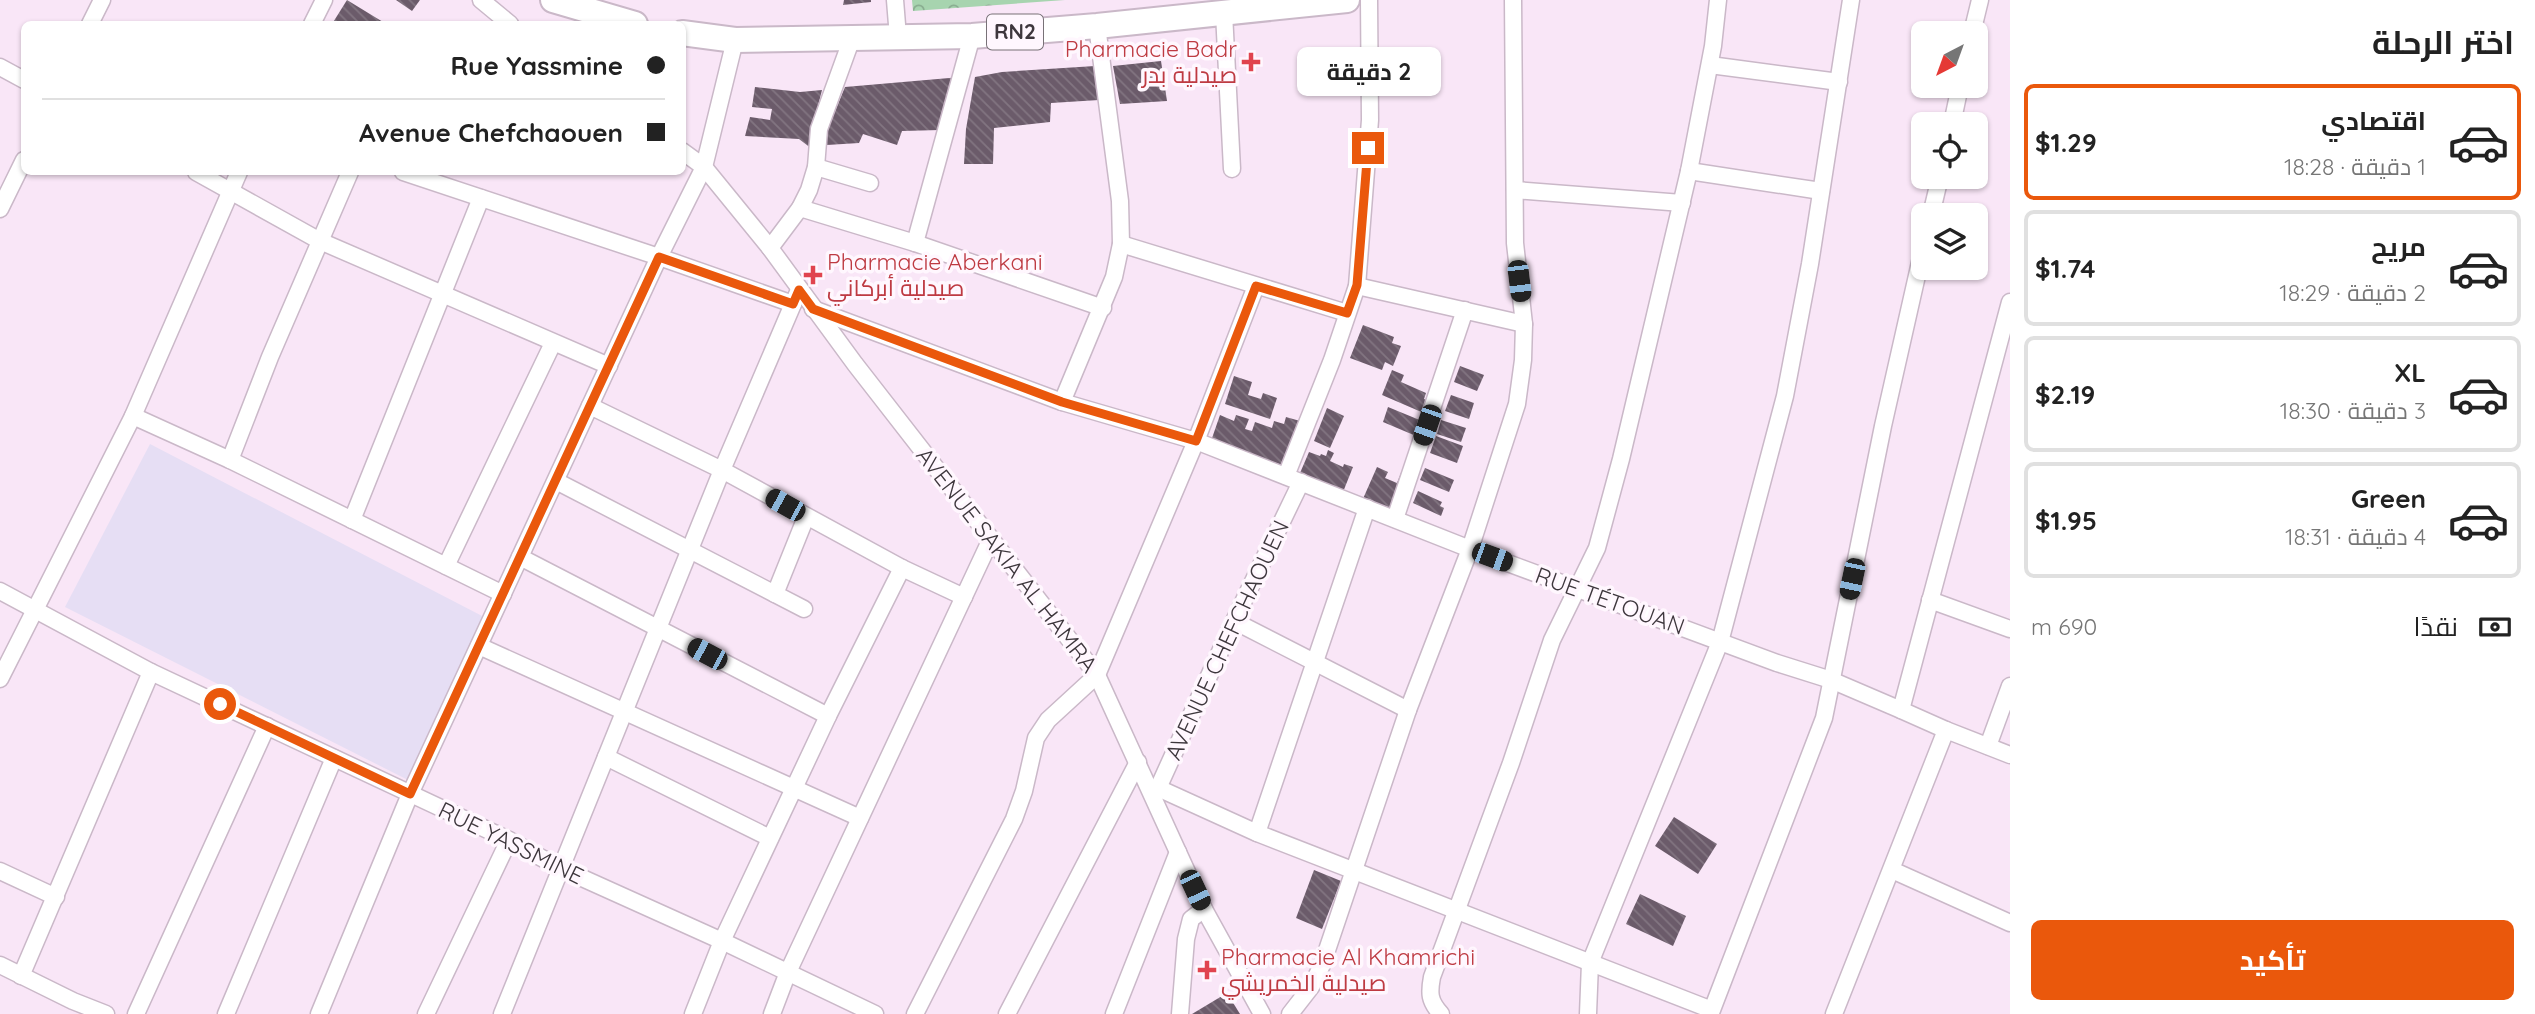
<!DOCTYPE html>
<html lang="ar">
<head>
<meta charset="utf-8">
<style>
  :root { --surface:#fff; --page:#f2f2f2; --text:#222; --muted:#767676; --line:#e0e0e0; --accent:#ea580c }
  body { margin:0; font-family:Quicksand,Cairo,sans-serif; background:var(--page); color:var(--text); direction:rtl; height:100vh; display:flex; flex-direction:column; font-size:26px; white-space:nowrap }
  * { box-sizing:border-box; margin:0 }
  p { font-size:23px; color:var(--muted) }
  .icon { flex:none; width:38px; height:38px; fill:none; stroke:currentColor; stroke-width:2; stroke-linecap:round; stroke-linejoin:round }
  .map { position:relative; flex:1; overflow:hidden; direction:ltr }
  .sheet { display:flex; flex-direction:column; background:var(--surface); width:525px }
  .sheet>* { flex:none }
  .guide { position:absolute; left:21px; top:21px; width:665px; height:154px; border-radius:10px; box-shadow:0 2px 5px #0004; direction:rtl; display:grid; align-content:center; height:154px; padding:0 21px; background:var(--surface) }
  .needle { width:46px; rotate:221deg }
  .fabs { position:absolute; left:1911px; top:21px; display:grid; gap:14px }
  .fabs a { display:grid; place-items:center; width:77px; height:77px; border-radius:10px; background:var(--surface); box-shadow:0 2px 5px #0004; font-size:35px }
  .end { position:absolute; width:32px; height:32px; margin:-16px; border:9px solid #ea580c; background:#fff; box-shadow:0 0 0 4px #fff }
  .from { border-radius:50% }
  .bubble { position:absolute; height:49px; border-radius:10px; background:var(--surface); box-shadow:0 2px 5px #0004; font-size:23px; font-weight:700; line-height:49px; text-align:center; direction:rtl }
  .car { position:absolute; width:21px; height:42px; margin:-21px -10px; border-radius:9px; box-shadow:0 0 5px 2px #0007; background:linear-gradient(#222 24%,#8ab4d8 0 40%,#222 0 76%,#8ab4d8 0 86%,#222 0) }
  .guide b { display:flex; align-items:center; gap:24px; height:66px; font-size:26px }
  .guide b+b { border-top:2px solid var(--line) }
  .guide i { width:18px; height:18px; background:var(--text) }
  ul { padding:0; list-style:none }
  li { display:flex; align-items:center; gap:21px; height:116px; margin:0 14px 10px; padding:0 7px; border:4px solid var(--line); border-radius:10px }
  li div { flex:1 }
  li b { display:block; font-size:26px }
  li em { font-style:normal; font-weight:700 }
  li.active { border-color:var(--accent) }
  li>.icon { width:63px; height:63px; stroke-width:1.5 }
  h2 { padding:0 21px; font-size:32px; line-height:84px }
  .pay { display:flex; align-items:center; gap:18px; height:77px; padding:0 21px; font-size:26px }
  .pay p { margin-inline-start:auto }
  .cta { display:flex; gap:14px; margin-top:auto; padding:14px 21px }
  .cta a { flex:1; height:80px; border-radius:10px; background:var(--accent); color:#fff; font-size:28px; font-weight:700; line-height:80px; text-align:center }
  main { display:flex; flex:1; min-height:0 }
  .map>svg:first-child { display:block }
</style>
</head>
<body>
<main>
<section class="sheet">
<h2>اختر الرحلة</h2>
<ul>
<li class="active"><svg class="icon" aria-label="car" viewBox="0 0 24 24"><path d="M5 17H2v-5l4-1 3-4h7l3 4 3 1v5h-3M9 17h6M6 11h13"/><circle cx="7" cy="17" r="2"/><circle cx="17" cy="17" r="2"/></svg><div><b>اقتصادي</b><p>1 دقيقة · 18:28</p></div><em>$1.29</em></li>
<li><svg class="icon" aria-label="car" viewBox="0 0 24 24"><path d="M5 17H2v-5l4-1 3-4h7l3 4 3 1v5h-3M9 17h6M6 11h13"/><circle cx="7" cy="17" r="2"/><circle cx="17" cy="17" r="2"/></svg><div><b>مريح</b><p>2 دقيقة · 18:29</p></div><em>$1.74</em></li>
<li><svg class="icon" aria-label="car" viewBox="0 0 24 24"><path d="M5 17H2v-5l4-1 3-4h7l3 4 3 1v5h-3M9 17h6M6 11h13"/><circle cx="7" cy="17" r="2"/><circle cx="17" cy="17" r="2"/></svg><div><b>XL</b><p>3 دقيقة · 18:30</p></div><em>$2.19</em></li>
<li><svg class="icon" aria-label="car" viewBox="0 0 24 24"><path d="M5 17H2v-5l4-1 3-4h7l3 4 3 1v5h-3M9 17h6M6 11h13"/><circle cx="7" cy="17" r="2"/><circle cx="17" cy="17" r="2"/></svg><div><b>Green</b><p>4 دقيقة · 18:31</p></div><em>$1.95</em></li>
</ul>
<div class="pay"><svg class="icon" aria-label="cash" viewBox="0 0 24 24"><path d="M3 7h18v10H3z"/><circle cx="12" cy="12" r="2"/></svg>نقدًا<p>690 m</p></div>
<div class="cta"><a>تأكيد</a></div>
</section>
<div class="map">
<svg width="2010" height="1014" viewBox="0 0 2010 1014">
  <defs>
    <pattern id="forest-crowns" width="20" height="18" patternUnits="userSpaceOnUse" patternTransform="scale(1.75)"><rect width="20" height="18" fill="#a7d4af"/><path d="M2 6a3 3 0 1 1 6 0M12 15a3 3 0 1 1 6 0" fill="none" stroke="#89ad90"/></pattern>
    <pattern id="building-back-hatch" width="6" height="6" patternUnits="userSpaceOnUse" patternTransform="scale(1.75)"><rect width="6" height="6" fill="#6b5b6a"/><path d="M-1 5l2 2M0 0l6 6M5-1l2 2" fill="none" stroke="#827581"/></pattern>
  </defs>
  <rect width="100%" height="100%" fill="#f9e6f7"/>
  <path fill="#e6def4" d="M150 444 486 618 408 780 65 607Z"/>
  <path fill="url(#forest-crowns)" d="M912 0H1065L913 11Z"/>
  <g fill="url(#building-back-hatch)">
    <path d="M347 0 383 22 382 24H332Z"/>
    <path d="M396 0H420L412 11Z"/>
    <path d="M844 0H871V2L843 5Z"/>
    <path d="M1161 61 1167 101 1120 104 1113 66Z"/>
    <path d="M1095 66 1099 100 1051 103 1050 122 994 128 993 164H964L966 129 975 77 1002 72Z"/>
    <path d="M961 77 940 130 902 131 897 145 863 134 859 143 827 145 822 143 845 87Z"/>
    <path d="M755 87 800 92 822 90 813 126 816 152 799 139 745 136 750 117 770 120 772 109 752 107Z"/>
    <path d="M1363 325 1394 337 1392 343 1401 346 1393 366 1385 362 1382 370 1350 358Z"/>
    <path d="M1460 366 1484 375 1477 391 1454 382Z"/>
    <path d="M1392 370 1404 375 1401 382 1426 393 1424 399 1431 402 1426 414 1382 395Z"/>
    <path d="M1234 376 1252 382 1248 395 1261 399 1263 393 1277 398 1270 419 1225 404Z"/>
    <path d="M1451 395 1474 403 1469 419 1445 411Z"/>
    <path d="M1388 407 1422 421 1416 436 1383 422Z"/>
    <path d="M1327 408 1344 416 1330 448 1314 441Z"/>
    <path d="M1220 415 1234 421 1236 415 1249 419 1245 429 1252 431 1255 422 1272 428 1274 421 1284 424 1286 417 1300 421 1285 466 1211 441Z"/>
    <path d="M1441 420 1466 428 1461 442 1437 434Z"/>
    <path d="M1436 436 1463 446 1457 463 1430 453Z"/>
    <path d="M1328 450 1334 453 1330 461 1343 467 1344 464 1353 467 1343 492 1300 473 1309 452 1320 456 1321 454 1326 456Z"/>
    <path d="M1377 467 1388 472 1385 478 1397 483 1401 473 1407 476 1391 512 1362 501Z"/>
    <path d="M1425 468 1454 480 1449 492 1420 480Z"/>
    <path d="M1418 491 1442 502 1440 506 1444 508 1441 516 1413 503Z"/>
    <path d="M1674 817 1717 844 1698 874 1655 846Z"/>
    <path d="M1314 870 1341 881 1322 929 1296 918Z"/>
    <path d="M1640 894 1686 916 1673 946 1626 924Z"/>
    <path d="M1227 993 1240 1014H1192Z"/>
  </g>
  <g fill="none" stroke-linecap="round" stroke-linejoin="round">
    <g stroke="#cab8c8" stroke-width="19">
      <g id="minor">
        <path d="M481 0 510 24"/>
        <path d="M895 0 898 37"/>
        <path d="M1224 13 1232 169"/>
        <path d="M90 24 102 0"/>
        <path d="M312 24 324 0"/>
        <path d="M1972 33 1980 0"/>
        <path d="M1710 65 1839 82"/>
        <path d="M0 67 24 80"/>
        <path d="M1952 124 1960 86"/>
        <path d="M682 151 704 167 770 248 855 364 1097 675 1204 909 1262 1014"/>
        <path d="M816 167 870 183"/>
        <path d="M1689 171 1821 191"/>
        <path d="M196 172 320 241 609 366"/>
        <path d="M403 172 659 257 793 304"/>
        <path d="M1515 190 1682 203"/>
        <path d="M800 208 915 243 1103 308"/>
        <path d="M0 209 24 160"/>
        <path d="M1931 215 1940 177"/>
        <path d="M915 243 972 36"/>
        <path d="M1121 244 1347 313"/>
        <path d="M770 248 800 208 809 190 816 167 819 129 852 38"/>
        <path d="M1357 286 1524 324"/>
        <path d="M813 309 1062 402 1196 441 1470 549 1777 663 1831 680 1901 710 2010 302"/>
        <path d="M1062 402 1114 277 1121 244 1120 201 1097 26"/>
        <path d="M590 406 722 470 902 568 964 597"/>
        <path d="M133 416 230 460 503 594"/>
        <path d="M230 460 270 357 350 172"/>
        <path d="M1286 476 1332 360 1357 286 1370 120 1369 0"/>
        <path d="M556 481 804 609"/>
        <path d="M1395 519 1465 310"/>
        <path d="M352 520 481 198"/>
        <path d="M520 557 828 716"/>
        <path d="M446 566 553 343"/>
        <path d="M0 591 151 672 509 840 560 868 722 941 875 1014"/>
        <path d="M775 594 806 517"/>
        <path d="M1930 600 2010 629"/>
        <path d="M1234 621 1408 710"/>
        <path d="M479 646 860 818"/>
        <path d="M0 679 133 416 239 172"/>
        <path d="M1901 710 1946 730"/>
        <path d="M1988 746 2010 686"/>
        <path d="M606 757 770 838"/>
        <path d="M1158 788 1257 833 1712 1010 1824 718 1883 426 1923 249"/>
        <path d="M1154 797 1234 621 1301 482"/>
        <path d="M1257 833 1367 508"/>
        <path d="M1892 870 2010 923"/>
        <path d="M0 871 56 897"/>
        <path d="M0 965 73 1001 106 1014"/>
        <path d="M21 976 151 672"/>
        <path d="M136 1014 267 726"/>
        <path d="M226 1014 334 758"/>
        <path d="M319 1014 410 794 659 257 704 167 735 40"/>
        <path d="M426 1014 509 840"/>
        <path d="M502 1014 722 470 799 290"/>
        <path d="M693 1014 722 941 828 716 902 568"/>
        <path d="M772 1014 788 972 991 539"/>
        <path d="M915 1014 1014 819 1024 791 1036 738 1048 720 1097 675 1196 441 1256 286"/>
        <path d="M1007 1014 1138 762"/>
        <path d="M1114 1014 1178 852"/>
        <path d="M1180 1014 1186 939 1191 919 1204 909"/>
        <path d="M1290 1014 1311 987 1322 965 1408 710 1470 549 1517 404 1523 360 1524 324 1515 243 1513 0"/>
        <path d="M1441 1014C1429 1001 1429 993 1432 977L1511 763 1552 640 1597 548 1621 459 1689 171 1713 46 1718 0"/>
        <path d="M1588 1014 1590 963 1720 642 1785 396 1810 264 1851 0"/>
        <path d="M1834 1014 1946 730 2010 755"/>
      </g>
    </g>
    <g stroke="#cab8c8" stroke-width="28">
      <g id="primary">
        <path d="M553 0 635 24"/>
        <path d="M682 33 735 40 972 36 1097 26 1347 0"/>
      </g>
    </g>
    <use href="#minor" stroke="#fff" stroke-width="16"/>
    <use href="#primary" stroke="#fff" stroke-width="24"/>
  </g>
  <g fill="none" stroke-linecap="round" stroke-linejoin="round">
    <path stroke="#ea580c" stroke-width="9" d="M220 704 410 794 659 257 793 304 799 290 813 309 1062 402 1196 441 1256 286 1347 313 1357 285 1368 148"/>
  </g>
  <g fill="#e0444e" stroke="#fff7fe" stroke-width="2.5">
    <path d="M1247.5 51.5h7v7h7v7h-7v7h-7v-7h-7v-7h7z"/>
    <path d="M809.5 264.5h7v7h7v7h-7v7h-7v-7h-7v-7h7z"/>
    <path d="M1203.5 959.5h7v7h7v7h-7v7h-7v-7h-7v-7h7z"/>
  </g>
  <g text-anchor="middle" stroke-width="7" stroke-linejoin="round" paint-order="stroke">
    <rect fill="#fff7fe" stroke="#787177" stroke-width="2" x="987" y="14.5" width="56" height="35" rx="5"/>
    <g font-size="21" font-weight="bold" fill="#3e373d">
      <text x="1015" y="39">RN2</text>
    </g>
    <g font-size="23" fill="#be3a42" stroke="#fff7fe" text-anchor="start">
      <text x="1237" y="57" text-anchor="end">Pharmacie Badr<tspan x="1237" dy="26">صيدلية بدر</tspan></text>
      <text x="827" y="270">Pharmacie Aberkani<tspan x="827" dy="26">صيدلية أبركاني</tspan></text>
      <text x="1221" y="965">Pharmacie Al Khamrichi<tspan x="1221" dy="26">صيدلية الخمريشي</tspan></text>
    </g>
    <g font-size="23" fill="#3e373d" stroke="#fff7fe">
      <text transform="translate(1007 560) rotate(52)" y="8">AVENUE SAKIA AL HAMRA</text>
      <text transform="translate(1610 601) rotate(20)" y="8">RUE TÉTOUAN</text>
      <text transform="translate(1227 640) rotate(-65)" y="8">AVENUE CHEFCHAOUEN</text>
      <text transform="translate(511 843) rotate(26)" y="8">RUE YASSMINE</text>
    </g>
  </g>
</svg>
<div class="fabs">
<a><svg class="needle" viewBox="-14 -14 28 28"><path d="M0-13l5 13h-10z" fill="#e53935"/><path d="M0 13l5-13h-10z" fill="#767676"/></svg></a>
<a><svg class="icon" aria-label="locate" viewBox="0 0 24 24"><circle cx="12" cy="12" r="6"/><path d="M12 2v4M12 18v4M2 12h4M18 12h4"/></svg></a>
<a><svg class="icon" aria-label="layers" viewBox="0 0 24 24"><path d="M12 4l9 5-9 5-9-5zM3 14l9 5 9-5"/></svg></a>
</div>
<i class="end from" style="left:220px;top:704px"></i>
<i class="end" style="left:1368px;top:148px"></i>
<div class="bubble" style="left:1297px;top:47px;width:144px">2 دقيقة</div>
<i class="car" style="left:1519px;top:281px;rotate:173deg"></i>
<i class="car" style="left:1427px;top:425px;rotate:199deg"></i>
<i class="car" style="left:785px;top:505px;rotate:299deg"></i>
<i class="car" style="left:1492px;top:557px;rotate:110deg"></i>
<i class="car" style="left:1852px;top:579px;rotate:192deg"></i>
<i class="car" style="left:707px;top:654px;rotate:298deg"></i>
<i class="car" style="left:1195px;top:890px;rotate:155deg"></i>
<div class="guide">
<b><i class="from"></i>Rue Yassmine</b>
<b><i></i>Avenue Chefchaouen</b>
</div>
</div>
</main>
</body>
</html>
